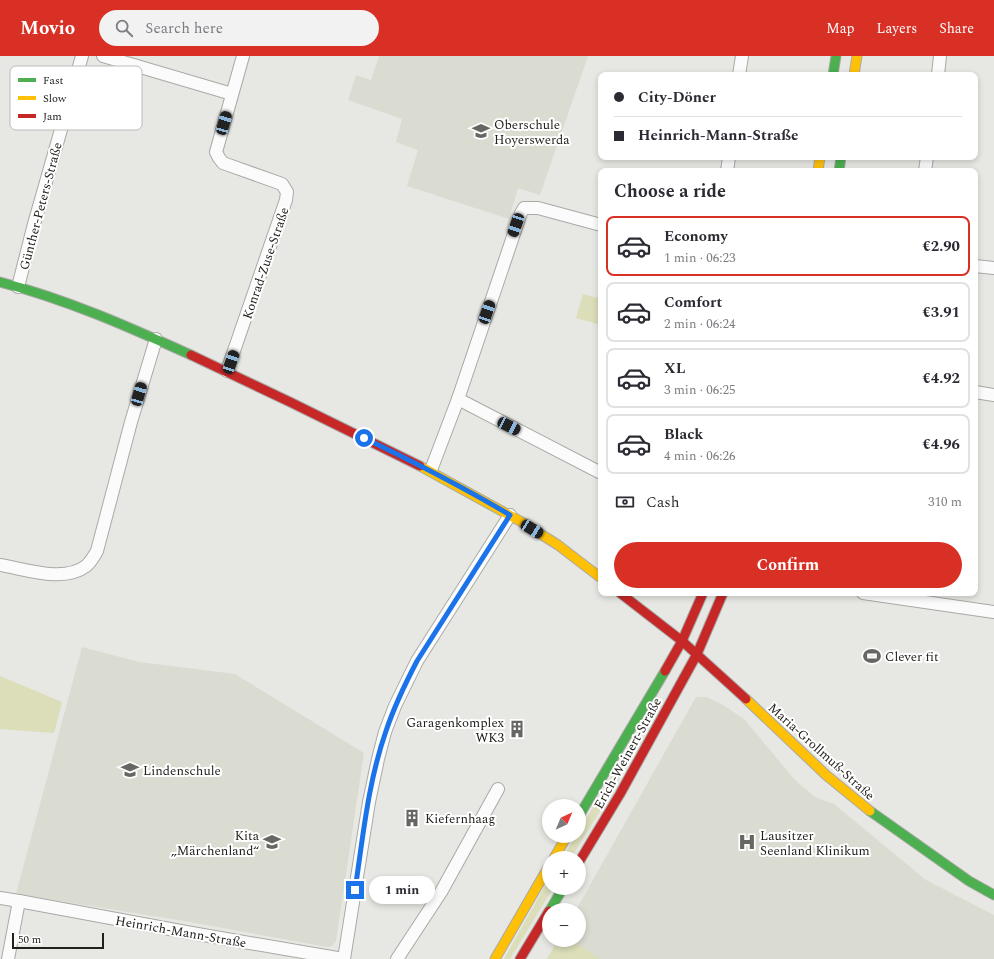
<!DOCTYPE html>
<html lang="en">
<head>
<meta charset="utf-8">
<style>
  :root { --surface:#fff; --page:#f2f2f3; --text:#2b2b33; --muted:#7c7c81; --line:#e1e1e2; --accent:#d93025 }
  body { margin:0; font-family:Spectral,serif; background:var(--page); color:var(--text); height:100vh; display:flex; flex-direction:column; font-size:15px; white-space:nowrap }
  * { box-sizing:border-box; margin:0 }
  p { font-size:13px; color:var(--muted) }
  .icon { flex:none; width:22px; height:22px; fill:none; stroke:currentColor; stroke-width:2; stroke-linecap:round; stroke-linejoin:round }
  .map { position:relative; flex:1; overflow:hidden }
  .sheet { position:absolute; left:598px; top:112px; width:380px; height:428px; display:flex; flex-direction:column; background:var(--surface); border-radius:8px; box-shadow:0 2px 6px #0003 }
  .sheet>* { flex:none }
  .banner { position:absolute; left:598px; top:16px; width:380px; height:88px; border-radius:8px; box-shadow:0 2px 6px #0003; display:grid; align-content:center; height:88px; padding:0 16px; background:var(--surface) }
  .needle { width:26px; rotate:44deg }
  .fabs { position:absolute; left:542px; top:743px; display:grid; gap:8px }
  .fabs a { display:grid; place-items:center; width:44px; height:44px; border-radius:50%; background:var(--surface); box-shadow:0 2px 6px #0003; font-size:20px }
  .scale { position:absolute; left:12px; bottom:10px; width:92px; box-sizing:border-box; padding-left:4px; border:2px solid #20201d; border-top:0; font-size:11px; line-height:14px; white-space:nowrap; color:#20201d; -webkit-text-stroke:3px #fff; paint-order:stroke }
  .end { position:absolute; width:18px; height:18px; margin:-9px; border:5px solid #1a73e8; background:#fff; box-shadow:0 0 0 2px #fff }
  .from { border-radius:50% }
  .bubble { position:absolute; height:28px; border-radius:14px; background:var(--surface); box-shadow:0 2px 6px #0003; font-size:13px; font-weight:700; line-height:28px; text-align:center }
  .car { position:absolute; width:12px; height:24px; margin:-12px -6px; border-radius:5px; box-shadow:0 0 3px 1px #0007; background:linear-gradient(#222 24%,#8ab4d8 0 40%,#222 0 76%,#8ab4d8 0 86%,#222 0) }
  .banner b { display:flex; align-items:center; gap:14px; height:38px; font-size:15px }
  .banner b+b { border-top:1px solid var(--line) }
  .banner i { width:10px; height:10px; background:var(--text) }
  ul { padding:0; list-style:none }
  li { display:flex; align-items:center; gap:12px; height:60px; margin:0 8px 6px; padding:0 8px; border:2px solid var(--line); border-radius:8px }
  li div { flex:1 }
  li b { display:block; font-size:15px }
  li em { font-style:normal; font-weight:700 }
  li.selected { border-color:var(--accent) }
  li>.icon { width:36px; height:36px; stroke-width:1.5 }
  h2 { padding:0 16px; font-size:18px; line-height:48px }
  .pay { display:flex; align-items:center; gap:10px; height:44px; padding:0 16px; font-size:15px }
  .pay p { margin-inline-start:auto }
  .primary-button { display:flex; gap:8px; margin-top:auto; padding:8px 16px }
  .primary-button a { flex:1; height:46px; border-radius:24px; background:var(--accent); color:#fff; font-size:16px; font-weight:700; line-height:46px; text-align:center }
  header { display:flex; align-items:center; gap:24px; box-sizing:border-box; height:56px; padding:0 20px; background:var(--accent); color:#fff }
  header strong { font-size:19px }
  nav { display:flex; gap:22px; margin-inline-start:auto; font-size:14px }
  .search { width:280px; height:36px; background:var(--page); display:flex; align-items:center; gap:10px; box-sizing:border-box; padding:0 14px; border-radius:22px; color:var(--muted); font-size:15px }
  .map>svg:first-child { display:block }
</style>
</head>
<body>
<header>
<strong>Movio</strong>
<div class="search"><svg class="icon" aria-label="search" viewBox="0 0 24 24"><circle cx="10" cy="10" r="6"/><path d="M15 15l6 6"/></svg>Search here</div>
<nav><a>Map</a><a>Layers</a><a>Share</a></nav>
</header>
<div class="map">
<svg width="994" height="903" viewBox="0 0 994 903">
  <rect width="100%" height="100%" fill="#e7e7e3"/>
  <g fill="#dbdcd1">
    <path d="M379 0H588L540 139 518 132 509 163 407 130 418 94 396 86 402 63 348 44 356 19 371 24Z"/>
    <path d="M82 591 139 606 235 618 364 697 336 885 332 890 327 891 184 865 16 838Z"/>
    <path d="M696 641H707L725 650 745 664 795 724 815 741 834 748 926 824 994 859V903H547L558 884H579V854H576Z"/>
  </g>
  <g fill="#dbdeb8">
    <path d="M583 238 601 243V269L576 262Z"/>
    <path d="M0 620 62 646 54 677 0 673Z"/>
    <path d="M646 662 649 664 623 713 613 734 571 802H562L576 780H579V775Z"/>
    <path d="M549 823V832H553L510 903H504Z"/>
    <path d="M558 884C575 884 588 895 601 903H547Z"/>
  </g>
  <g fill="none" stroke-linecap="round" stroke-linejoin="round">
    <g stroke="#a9a9a6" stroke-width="14">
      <g id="street">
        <path d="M103 0 232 38"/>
        <path d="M739 19 742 0"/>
        <path d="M938 19 940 0"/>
        <path d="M727 115 729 101"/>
        <path d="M925 115 927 101"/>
        <path d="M975 210 994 212"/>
        <path d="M18 231 34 168 82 0"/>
        <path d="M227 315 286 144 287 136 282 128 223 107 219 102 216 96 243 0"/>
        <path d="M975 336 994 339"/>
        <path d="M458 343 601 417"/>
        <path d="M431 414 458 343 521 157 524 152H538L601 169"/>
        <path d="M0 509C25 513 64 527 86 510 91 506 94 500 97 495L131 366 156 283"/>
        <path d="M863 537 994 556"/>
        <path d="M0 842 19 845 8 903"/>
        <path d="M19 845 186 876 343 903"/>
        <path d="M344 903 369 746 378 703 385 676 395 650 417 605 510 459"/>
        <path d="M397 903 441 836 498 733"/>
      </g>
    </g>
    <g stroke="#a9a9a6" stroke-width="11">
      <g id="fast">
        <path d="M833 19 836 0"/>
        <path d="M839 115 841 101"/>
        <path d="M0 226C66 243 129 271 191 299"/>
        <path d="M870 755 969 825 994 839"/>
        <path d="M579 760 665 615"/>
        <path d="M550 854 563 832"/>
      </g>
    </g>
    <g stroke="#a9a9a6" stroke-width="11">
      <g id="slow">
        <path d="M854 19 857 0"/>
        <path d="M818 115 820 101"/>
        <path d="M420 410 520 465 558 489 601 522"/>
        <path d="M746 643 826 719 870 755"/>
        <path d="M554 802 567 780"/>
        <path d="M495 903 549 810"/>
      </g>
    </g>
    <g stroke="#a9a9a6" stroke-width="11">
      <g id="jam">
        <path d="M191 299 290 346 420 410"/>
        <path d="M620 537 682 585 746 643"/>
        <path d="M665 615 682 585 703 537"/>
        <path d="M579 806 620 738 697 598 723 537"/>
        <path d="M520 903 549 855"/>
      </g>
    </g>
    <use href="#street" stroke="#fbfbfb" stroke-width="12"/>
    <use href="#fast" stroke="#4caf50" stroke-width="9"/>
    <use href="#slow" stroke="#ffc107" stroke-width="9"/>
    <use href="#jam" stroke="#c62828" stroke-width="9"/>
  </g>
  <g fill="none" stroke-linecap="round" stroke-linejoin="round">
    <path stroke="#1a73e8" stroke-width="5" d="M355 834C363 781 368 726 386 675 394 651 405 628 417 605L510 459C463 431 414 406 364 382"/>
  </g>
  <defs>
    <g id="school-bare" transform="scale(1.38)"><path d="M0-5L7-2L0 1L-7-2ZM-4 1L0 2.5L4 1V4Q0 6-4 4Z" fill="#666662" stroke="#fff" stroke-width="2.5" paint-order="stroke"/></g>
    <g id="stadium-bare" transform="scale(1.38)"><path d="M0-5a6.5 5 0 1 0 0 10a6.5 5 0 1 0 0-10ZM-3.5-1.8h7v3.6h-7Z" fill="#666662" stroke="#fff" stroke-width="2.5" paint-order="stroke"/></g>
    <g id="building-bare" transform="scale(1.38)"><path d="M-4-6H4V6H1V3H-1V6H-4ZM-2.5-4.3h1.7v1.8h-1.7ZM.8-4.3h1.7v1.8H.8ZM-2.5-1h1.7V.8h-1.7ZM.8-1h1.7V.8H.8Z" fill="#666662" stroke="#fff" stroke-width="2.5" paint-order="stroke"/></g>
    <g id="hospital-bare" transform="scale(1.38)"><path d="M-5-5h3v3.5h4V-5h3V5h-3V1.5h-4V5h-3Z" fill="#666662" stroke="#fff" stroke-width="2.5" paint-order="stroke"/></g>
  </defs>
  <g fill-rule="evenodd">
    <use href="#school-bare" x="481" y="75"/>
    <use href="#stadium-bare" x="872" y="600"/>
    <use href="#building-bare" x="517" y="673"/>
    <use href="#school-bare" x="130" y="714"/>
    <use href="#building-bare" x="412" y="762"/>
    <use href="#school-bare" x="272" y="786"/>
    <use href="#hospital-bare" x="747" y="786"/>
  </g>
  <g text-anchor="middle" stroke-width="4" stroke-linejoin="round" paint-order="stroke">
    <g font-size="13" fill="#20201d" stroke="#fff" text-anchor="start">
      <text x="494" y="73">Oberschule<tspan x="494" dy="15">Hoyerswerda</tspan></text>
      <text x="885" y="605">Clever fit</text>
      <text x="504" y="671" text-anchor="end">Garagenkomplex<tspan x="504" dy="15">WK3</tspan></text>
      <text x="143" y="719">Lindenschule</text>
      <text x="425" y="767">Kiefernhaag</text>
      <text x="259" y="784" text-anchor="end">Kita<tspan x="259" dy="15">„Märchenland“</tspan></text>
      <text x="760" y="784">Lausitzer<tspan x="760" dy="15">Seenland Klinikum</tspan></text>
    </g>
    <g font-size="13" fill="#20201d" stroke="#fff">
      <text transform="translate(40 150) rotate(-75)" y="5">Günther-Peters-Straße</text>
      <text transform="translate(265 207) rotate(-71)" y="5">Konrad-Zuse-Straße</text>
      <text transform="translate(822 695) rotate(42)" y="5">Maria-Grollmuß-Straße</text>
      <text transform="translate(627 697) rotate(-61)" y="5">Erich-Weinert-Straße</text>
      <text transform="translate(181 875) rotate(10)" y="5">Heinrich-Mann-Straße</text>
    </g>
  </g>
  <rect x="10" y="10" width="132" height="64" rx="6" fill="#fff" stroke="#bcbcbb" stroke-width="1"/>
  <rect x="18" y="22" width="18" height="4" fill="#4caf50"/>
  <rect x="18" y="40" width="18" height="4" fill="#ffc107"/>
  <rect x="18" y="58" width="18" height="4" fill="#c62828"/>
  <g font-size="11" fill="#20201d">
    <text x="43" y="28">Fast</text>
    <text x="43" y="46">Slow</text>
    <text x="43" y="64">Jam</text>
  </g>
</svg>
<div class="fabs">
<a><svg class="needle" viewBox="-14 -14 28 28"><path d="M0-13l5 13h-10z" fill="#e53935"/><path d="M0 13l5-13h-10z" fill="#7c7c81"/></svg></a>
<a>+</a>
<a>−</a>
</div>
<div class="scale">50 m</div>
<i class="end from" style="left:364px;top:382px"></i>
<i class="end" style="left:355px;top:834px"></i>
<div class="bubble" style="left:369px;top:820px;width:66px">1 min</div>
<i class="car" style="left:224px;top:67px;rotate:16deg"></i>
<i class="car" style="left:516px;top:169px;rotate:199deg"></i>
<i class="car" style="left:487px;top:256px;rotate:19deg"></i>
<i class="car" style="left:231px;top:306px;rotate:19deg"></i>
<i class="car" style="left:139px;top:338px;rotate:16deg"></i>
<i class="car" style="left:509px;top:370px;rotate:117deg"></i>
<i class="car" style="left:532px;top:473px;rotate:121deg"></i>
<div class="banner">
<b><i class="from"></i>City-Döner</b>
<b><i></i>Heinrich-Mann-Straße</b>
</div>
<section class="sheet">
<h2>Choose a ride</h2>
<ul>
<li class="selected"><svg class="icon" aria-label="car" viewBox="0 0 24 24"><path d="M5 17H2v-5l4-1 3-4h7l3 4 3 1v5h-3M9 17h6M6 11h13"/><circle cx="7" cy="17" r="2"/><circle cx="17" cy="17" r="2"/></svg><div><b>Economy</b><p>1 min · 06:23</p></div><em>€2.90</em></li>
<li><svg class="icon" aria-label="car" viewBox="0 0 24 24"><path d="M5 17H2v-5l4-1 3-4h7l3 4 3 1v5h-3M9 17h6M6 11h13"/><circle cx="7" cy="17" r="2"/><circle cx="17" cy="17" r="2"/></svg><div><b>Comfort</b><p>2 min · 06:24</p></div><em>€3.91</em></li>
<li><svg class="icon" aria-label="car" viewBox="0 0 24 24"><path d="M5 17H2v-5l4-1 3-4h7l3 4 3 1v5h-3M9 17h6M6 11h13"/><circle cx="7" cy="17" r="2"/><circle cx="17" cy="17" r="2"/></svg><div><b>XL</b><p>3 min · 06:25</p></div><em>€4.92</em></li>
<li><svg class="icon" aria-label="car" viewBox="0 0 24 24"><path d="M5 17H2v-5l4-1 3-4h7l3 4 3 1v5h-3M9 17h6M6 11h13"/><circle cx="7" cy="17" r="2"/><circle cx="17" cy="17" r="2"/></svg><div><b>Black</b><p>4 min · 06:26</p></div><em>€4.96</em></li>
</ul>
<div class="pay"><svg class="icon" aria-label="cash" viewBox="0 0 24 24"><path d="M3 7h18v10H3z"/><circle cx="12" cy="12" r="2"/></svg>Cash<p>310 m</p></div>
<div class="primary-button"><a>Confirm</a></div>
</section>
</div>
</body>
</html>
